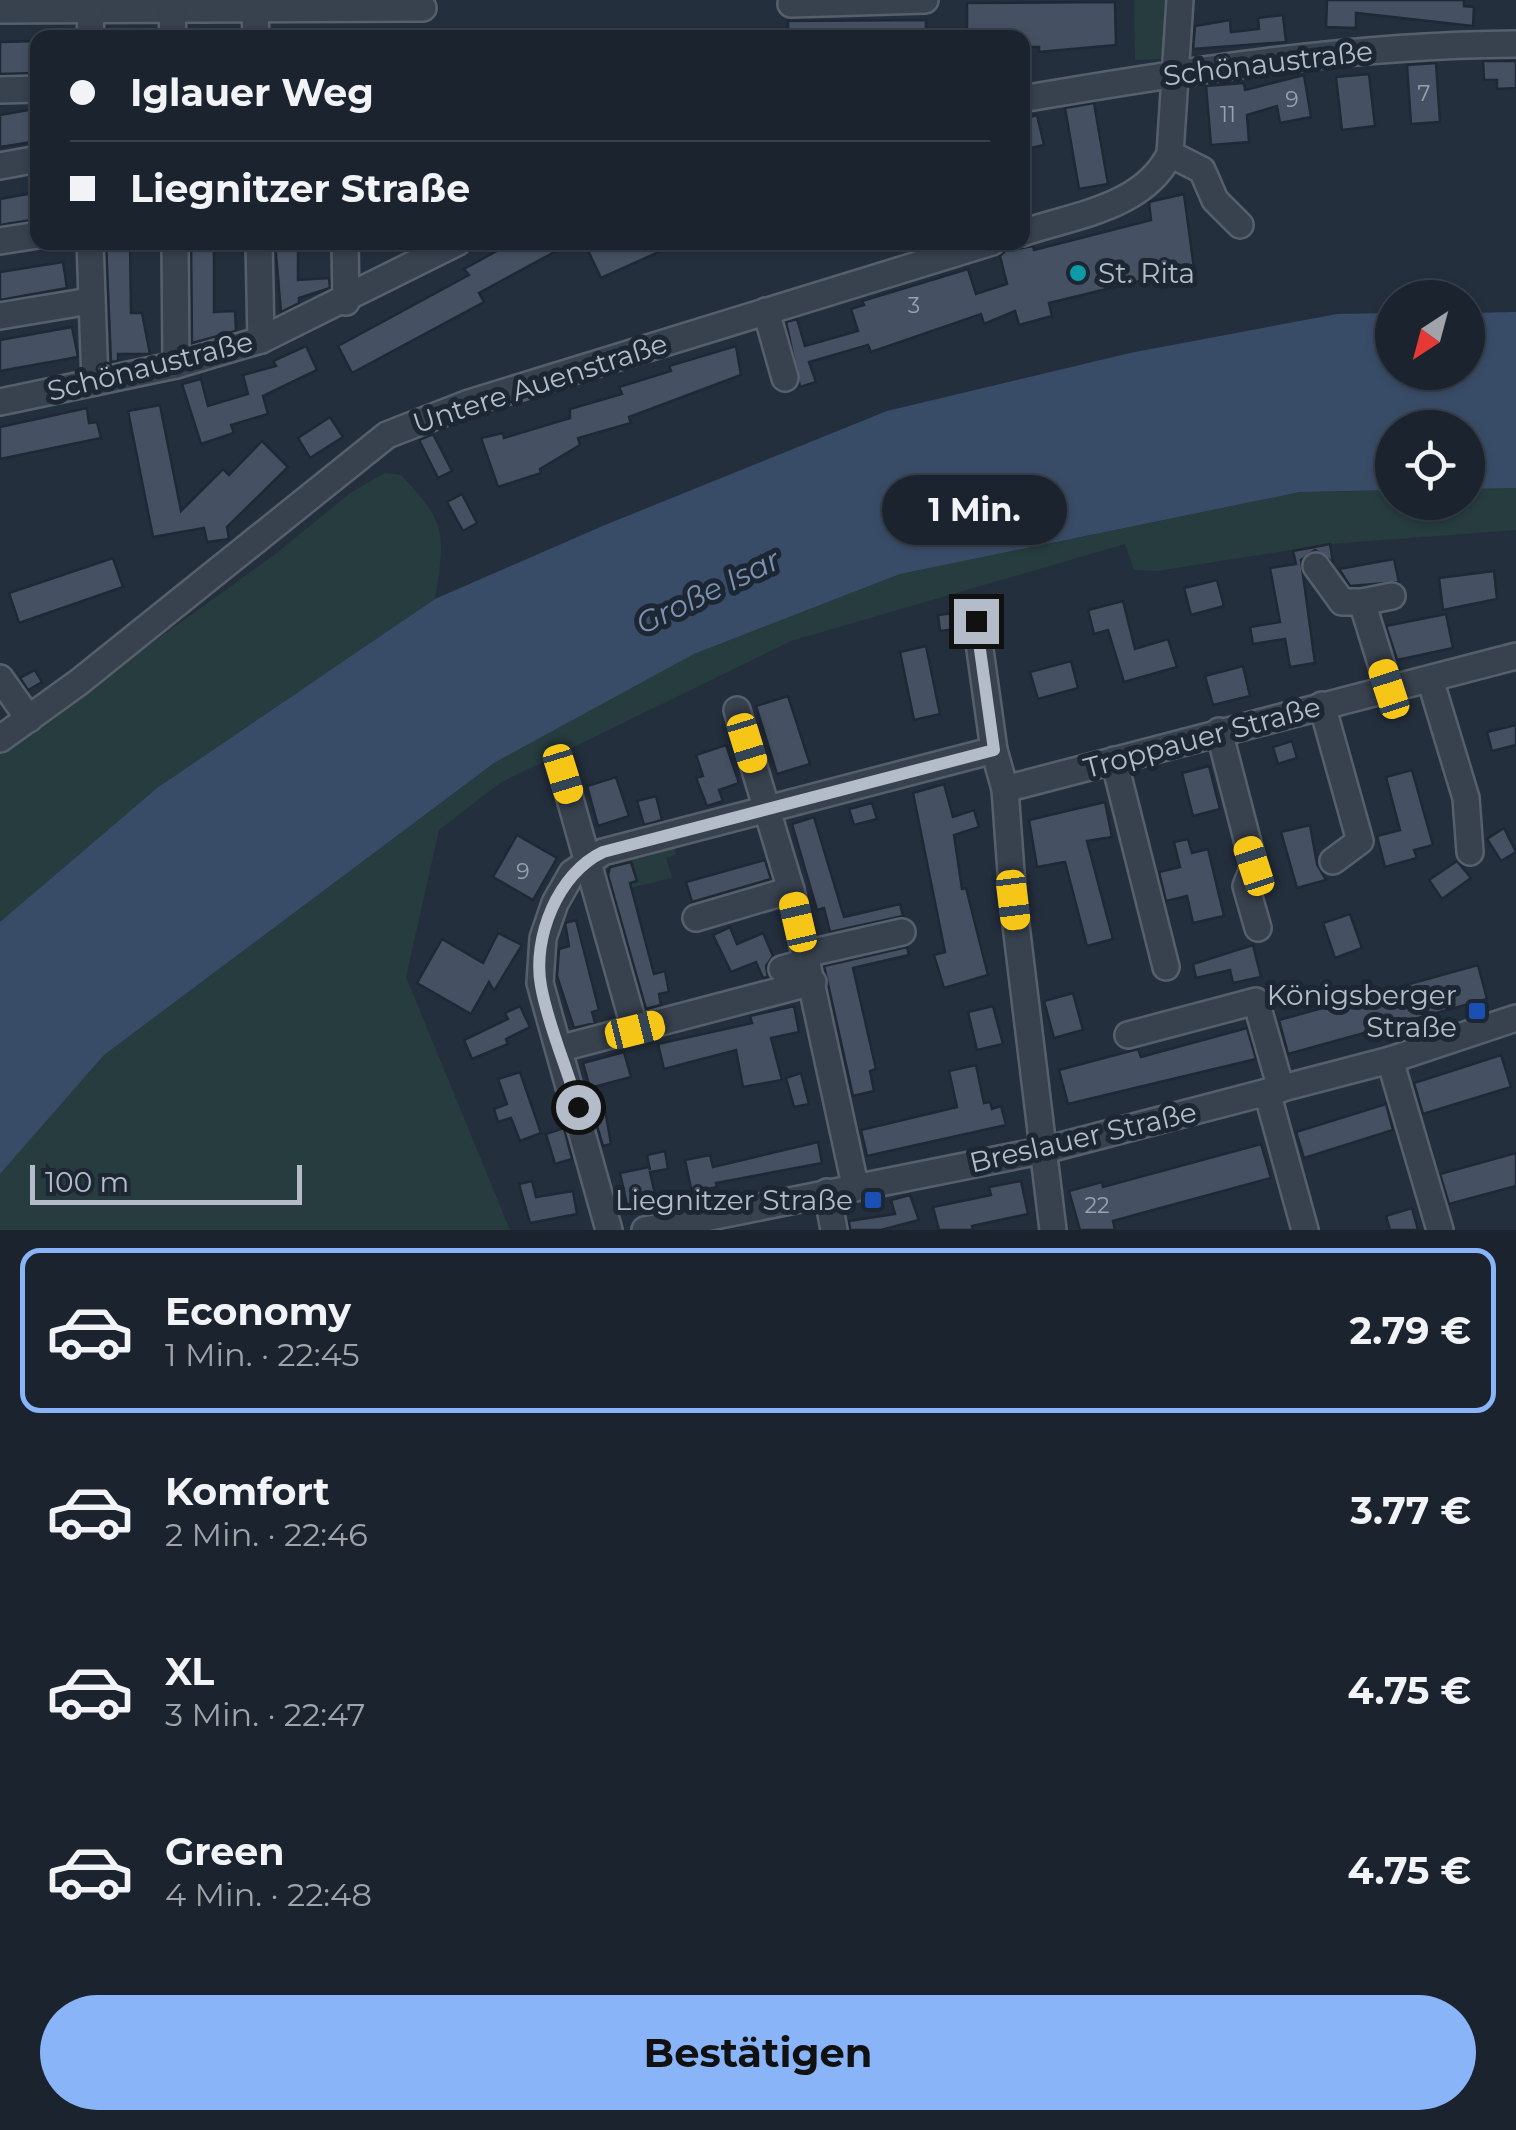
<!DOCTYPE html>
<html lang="de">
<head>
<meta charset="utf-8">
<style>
  :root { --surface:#1b232e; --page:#242b36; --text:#f1f3f6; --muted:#a0a4aa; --line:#39404a; --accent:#8ab4f8 }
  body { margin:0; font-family:Montserrat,sans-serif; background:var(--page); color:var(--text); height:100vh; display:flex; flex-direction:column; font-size:38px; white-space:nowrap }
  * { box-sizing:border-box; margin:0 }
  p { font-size:32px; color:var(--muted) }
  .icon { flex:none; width:55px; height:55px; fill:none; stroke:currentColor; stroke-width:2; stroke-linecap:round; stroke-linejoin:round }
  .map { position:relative; height:1230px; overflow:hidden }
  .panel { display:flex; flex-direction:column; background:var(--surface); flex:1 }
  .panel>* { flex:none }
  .top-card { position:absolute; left:30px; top:30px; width:1000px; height:220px; border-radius:20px; box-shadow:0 2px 8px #0004,0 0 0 2px var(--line); display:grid; align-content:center; height:220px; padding:0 40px; background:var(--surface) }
  .needle { width:65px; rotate:216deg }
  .fabs { position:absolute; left:1375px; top:280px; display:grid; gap:20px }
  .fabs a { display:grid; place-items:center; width:110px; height:110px; border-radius:50%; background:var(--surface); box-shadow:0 2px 8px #0004,0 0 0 2px var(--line); font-size:50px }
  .scale { position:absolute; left:30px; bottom:25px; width:272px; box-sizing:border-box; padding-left:10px; border:5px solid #b4bcc9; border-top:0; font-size:28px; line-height:35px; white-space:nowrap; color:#b4bcc9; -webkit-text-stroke:8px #1d2633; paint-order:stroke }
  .end { position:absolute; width:45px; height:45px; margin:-22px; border:12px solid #b4bcc9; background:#111; box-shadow:0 0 0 5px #111 }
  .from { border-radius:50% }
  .bubble { position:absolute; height:70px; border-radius:35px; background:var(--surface); box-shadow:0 2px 8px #0004,0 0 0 2px var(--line); font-size:32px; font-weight:700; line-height:70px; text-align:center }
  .car { position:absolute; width:30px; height:60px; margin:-30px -15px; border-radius:12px; box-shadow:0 0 8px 2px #0007; background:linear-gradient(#f5c518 24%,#345 0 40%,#f5c518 0 76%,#345 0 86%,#f5c518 0) }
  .top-card b { display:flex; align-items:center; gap:35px; height:95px; font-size:38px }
  .top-card b+b { border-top:2px solid var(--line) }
  .top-card i { width:25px; height:25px; background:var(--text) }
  ul { padding:18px 0 0; list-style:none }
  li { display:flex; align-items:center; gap:30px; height:165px; margin:0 20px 15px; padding:0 20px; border:5px solid transparent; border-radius:20px }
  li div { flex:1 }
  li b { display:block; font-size:38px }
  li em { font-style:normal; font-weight:700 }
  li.current { border-color:var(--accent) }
  li>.icon { width:90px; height:90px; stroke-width:1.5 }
  .cta { display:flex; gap:20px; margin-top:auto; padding:20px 40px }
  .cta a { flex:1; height:115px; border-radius:60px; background:var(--accent); color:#111; font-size:40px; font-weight:700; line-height:115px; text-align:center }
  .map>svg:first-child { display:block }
</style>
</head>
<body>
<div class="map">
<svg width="1516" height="1230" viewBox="0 0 1516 1230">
  <rect width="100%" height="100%" fill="#242f3e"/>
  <g fill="#263c3f">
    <path d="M1134 0H1166L1164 59 1135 60Z"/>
    <path d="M385 473 401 475C448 524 445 535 435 599L157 788 0 922V753L278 552 350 493Z"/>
    <path d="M1516 488V530L1330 544 1157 571 1134 570 1125 544 791 641 500 783 439 830 406 977 510 1230H0V1174L104 1055 494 763 694 654 900 574 1301 492 1392 490V502H1468V489Z"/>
    <path d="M673 842 676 855 666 858 672 878 630 888 629 884 636 881 630 861 612 865 610 858Z"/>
  </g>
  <path fill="#394c67" d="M1516 312V488L1468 489V428H1392V490L1300 492 900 574 694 654 494 763 104 1055 0 1174V922L157 788 435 599 605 525 887 411 1130 353 1337 314 1392 313V372H1468V313Z"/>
  <g fill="#455162" stroke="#1f2835" stroke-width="2.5">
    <path d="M1327 0H1464V6L1474 7 1473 26 1356 13V28L1326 27Z"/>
    <path d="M1115 2 1116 45 1039 52V47H1022V38H967V3Z"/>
    <path d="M1283 15 1286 42 1193 49 1195 26 1230 20 1231 32 1259 29 1258 18Z"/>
    <path d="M926 20V38H788V21Z"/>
    <path d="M38 41V73L0 74V42Z"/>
    <path d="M1483 61H1516V88L1497 89V80H1484Z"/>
    <path d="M1436 63 1440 122 1411 124 1407 65Z"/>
    <path d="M1369 74 1375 126 1342 130 1336 77Z"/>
    <path d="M1304 75 1311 117 1280 123 1277 106 1247 115 1249 142 1211 145 1206 86 1244 83 1245 90Z"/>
    <path d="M1094 103 1108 184 1079 189 1065 108Z"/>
    <path d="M34 109 38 141 0 147V115Z"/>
    <path d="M1037 115 1044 145 1022 150V119Z"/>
    <path d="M38 192V219L0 225V199Z"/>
    <path d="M1184 194 1196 283 1161 288 1160 276 1049 303 1052 316 1019 325 1015 311 984 324 981 314 871 352 868 345 809 362 816 382 800 387 786 322 797 319 805 346 858 331 851 309 864 305 862 301 968 269 976 294 1007 284 1000 256 1005 251 1033 246 1034 250 1151 220 1149 202Z"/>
    <path d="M106 242H130L131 313H142L150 354H118V361L111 362Z"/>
    <path d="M191 242H214V312L235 311 236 331 192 343Z"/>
    <path d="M275 242H298V280L329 278 330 288 299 298V303L281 312Z"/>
    <path d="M513 242H573L479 293 484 302 352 373 338 346 469 275 464 269Z"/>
    <path d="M584 242H681L601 278Z"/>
    <path d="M63 262 67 288 0 300V272Z"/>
    <path d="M72 327 78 357 0 371V340Z"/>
    <path d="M306 346 317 370 263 396 268 414 231 425 234 433 201 444 182 384 201 379 208 406 248 394 243 375 276 366 273 361Z"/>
    <path d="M736 346 741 375 629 417 631 423 578 438 580 445 540 469 541 473 498 487 481 438 503 433 504 438 570 418V409L622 394 619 387 671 371 669 366Z"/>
    <path d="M160 405 181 511 223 469 229 475 262 441 288 467 227 527 229 539 207 542 204 528 153 537 128 411Z"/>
    <path d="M87 408 89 423 97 422 101 438 0 459V427Z"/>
    <path d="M330 417 343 437 310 458 298 438Z"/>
    <path d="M433 434 452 471 438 478 419 440Z"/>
    <path d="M462 494 477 523 463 531 447 502Z"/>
    <path d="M1330 544 1333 562 1315 550 1301 560 1315 663 1290 667 1285 639 1253 644 1250 627 1280 622 1270 568 1296 564 1293 551Z"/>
    <path d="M113 558 123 587 19 623 9 593Z"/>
    <path d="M1394 559 1399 582 1350 586 1339 569Z"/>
    <path d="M1494 571 1497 599 1443 610 1439 578Z"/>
    <path d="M1217 580 1224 606 1191 615 1184 588Z"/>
    <path d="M1123 601 1135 649 1168 639 1177 667 1124 682 1108 630 1094 634 1088 610Z"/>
    <path d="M954 613 956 629 940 631 938 615Z"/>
    <path d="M1446 614 1453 648 1397 660 1386 626Z"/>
    <path d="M926 646 940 714 914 720 900 652Z"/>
    <path d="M1071 661 1078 688 1038 699 1030 672Z"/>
    <path d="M1243 666 1250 696 1213 705 1205 676Z"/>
    <path d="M35 670 42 682 28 690 20 678Z"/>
    <path d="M788 696 810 764 777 774 756 706Z"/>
    <path d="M1516 725V745L1492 751 1487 732Z"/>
    <path d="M1292 741 1297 758 1278 764 1273 747Z"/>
    <path d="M726 745 739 783 719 790 723 801 707 806 696 778 703 776 696 755Z"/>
    <path d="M1209 766 1220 809 1193 816 1182 773Z"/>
    <path d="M1412 770 1433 845 1414 850 1417 858 1385 867 1377 836 1400 830 1386 777Z"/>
    <path d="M616 777 629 816 598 826 587 786Z"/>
    <path d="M944 784 953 817 974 810 979 827 954 835 962 889 966 888 988 975 944 988 934 955 945 952 913 793Z"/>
    <path d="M656 796 662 820 644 825 637 801Z"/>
    <path d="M1105 802 1112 837 1087 841 1113 939 1087 946 1065 862 1037 867 1029 820Z"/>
    <path d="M872 803 877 819 854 825 849 809Z"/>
    <path d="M814 817 844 917 900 904 903 916 830 932 824 908 817 910 792 824Z"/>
    <path d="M1310 825 1317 864 1326 880 1297 888 1281 832Z"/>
    <path d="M1504 828 1516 852 1501 861 1487 839Z"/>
    <path d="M517 835 557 858 533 900 493 877Z"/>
    <path d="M1188 839 1192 853 1208 849 1224 916 1193 923 1187 896 1166 901 1159 872 1180 867 1174 842Z"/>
    <path d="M765 860 771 879 692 902 686 882Z"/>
    <path d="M1457 861 1471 878 1442 899 1429 880Z"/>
    <path d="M631 862 637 881 630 883 654 974 665 971 669 992 659 994 661 1005 646 1009 608 875 610 867Z"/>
    <path d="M1350 914 1362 948 1335 958 1323 923Z"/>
    <path d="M576 920 599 1010 592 1012 595 1023 574 1028 557 976 559 949 569 946 565 923Z"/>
    <path d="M730 927 737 944 763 933 773 956 766 966 768 977 763 978 756 962 731 972 713 935Z"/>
    <path d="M498 933 522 945 494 991 489 982 471 1014 417 983 442 939 483 963Z"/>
    <path d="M1253 945 1261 977 1233 983 1230 970 1196 978 1193 964Z"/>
    <path d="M907 947 909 955 853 968 876 1069 870 1071 874 1091 853 1096 824 966Z"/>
    <path d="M1478 965 1487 999 1288 1054 1279 1020Z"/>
    <path d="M1073 993 1083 1030 1054 1038 1044 1001Z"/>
    <path d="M520 1006 530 1027 506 1039 508 1044 472 1059 464 1040 508 1019 505 1013Z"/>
    <path d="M794 1006 799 1032 771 1038 782 1080 743 1087 736 1050 664 1069 658 1044 752 1023 750 1016Z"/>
    <path d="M993 1006 1003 1044 977 1050 968 1012Z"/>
    <path d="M1247 1028 1256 1059 1068 1104 1059 1070 1138 1049 1141 1057Z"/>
    <path d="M624 1052 631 1077 590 1088 583 1063Z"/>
    <path d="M1501 1055 1511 1087 1423 1114 1414 1083Z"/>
    <path d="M976 1065 984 1103 990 1102 992 1109 1001 1106 1006 1125 867 1156 861 1130 957 1107 949 1071Z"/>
    <path d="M520 1072 541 1133 520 1141 511 1118 498 1122 494 1109 507 1104 498 1079Z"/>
    <path d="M801 1073 809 1104 794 1107 786 1078Z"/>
    <path d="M1386 1104 1393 1130 1304 1158 1296 1132Z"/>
    <path d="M605 1109 611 1144 603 1146 593 1112Z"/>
    <path d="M564 1128 572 1159 555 1164 546 1134Z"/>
    <path d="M818 1142 822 1163 716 1183 717 1187 692 1193 685 1160 710 1155 713 1167Z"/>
    <path d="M1261 1144 1271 1178 1113 1221 1115 1230H1080L1069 1191 1102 1182 1103 1187Z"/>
    <path d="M665 1151 668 1169 650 1172 656 1199 627 1205 620 1173 649 1167 650 1170 647 1155Z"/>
    <path d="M1516 1153V1186L1449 1204 1440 1174Z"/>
    <path d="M532 1181 536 1197 573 1191 577 1214 530 1223 519 1184Z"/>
    <path d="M1021 1181 1028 1214 972 1226 973 1230H939L933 1207 991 1195 989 1187Z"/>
    <path d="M910 1195 919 1220 881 1230H850L849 1221 895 1214 891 1200Z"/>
    <path d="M1412 1208 1418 1230H1390L1386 1216Z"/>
  </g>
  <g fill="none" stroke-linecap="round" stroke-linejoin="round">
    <g stroke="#565f6c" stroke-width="30">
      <g id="minor">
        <path d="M791 4 925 0"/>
        <path d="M255 9 256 38"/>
        <path d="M0 10 423 8"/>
        <path d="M172 10 173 38"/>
        <path d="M90 38 91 9"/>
        <path d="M0 90 38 89"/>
        <path d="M1022 99C1186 71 1350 45 1516 44"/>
        <path d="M1170 154 1202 170 1215 200 1240 225"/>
        <path d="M0 166 38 159"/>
        <path d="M1022 233C1075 215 1143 208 1170 154L1180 0"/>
        <path d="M0 241 38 235"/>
        <path d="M90 242 95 382"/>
        <path d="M175 242 176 365"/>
        <path d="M259 242 261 340"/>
        <path d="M345 242 346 302"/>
        <path d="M766 311 785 378"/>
        <path d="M0 316 90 301"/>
        <path d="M0 402 176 365 261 340 458 242"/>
        <path d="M1316 566 1342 602H1362L1389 689"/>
        <path d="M1362 602 1392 596"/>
        <path d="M976 621 994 750 1005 789 1013 900 1053 1230"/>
        <path d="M0 678 29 719"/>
        <path d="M1430 679 1466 798 1470 852"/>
        <path d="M1322 705 1360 841 1333 861"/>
        <path d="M737 710 791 890 855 1185"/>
        <path d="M1219 731 1254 866 1246 886 1258 928"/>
        <path d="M0 739 79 682 387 435 469 403 992 242"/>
        <path d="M1114 760 1166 967"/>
        <path d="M563 774 635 1030"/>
        <path d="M1005 789 1516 656"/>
        <path d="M696 918 791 890"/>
        <path d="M805 954 902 932"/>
        <path d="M782 969 807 962"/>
        <path d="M1128 1035 1256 1001 1281 1089"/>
        <path d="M562 1048 813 982"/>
        <path d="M1390 1060 1440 1230"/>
        <path d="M1267 1092 1305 1230"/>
        <path d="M827 1192 834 1230"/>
        <path d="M609 1230 540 983 543 938 555 903 572 873 603 852 994 750"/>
        <path d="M645 1230 1045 1150 1390 1060 1516 1018"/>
      </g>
    </g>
    <use href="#minor" stroke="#38414e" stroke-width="25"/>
  </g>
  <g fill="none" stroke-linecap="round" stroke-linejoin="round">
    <path stroke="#b4bcc9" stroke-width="12" d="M578 1107C567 1067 548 1026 541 986 532 938 558 873 603 852L994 750 976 621"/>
  </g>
  <circle fill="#0f9aa8" stroke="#1d2633" stroke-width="4" cx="1078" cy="273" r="10"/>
  <g fill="#1a4fb4" stroke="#1d2633" stroke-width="4">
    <rect x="1467" y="1001" width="20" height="20" rx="5"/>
    <rect x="863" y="1190" width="20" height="20" rx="5"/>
  </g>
  <g text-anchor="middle" stroke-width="10" stroke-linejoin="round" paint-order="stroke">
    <g font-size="22" fill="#98a1af">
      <text x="1424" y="101">7</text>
      <text x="1292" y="107">9</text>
      <text x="1228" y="122">11</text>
      <text x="914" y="313">3</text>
      <text x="523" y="879">9</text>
      <text x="1097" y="1213">22</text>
    </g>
    <g font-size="28" fill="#b4bcc9" stroke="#1d2633">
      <text transform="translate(1268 63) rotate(-7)" y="10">Schönaustraße</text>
      <text transform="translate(150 366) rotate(-14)" y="10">Schönaustraße</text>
      <text transform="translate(540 383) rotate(-18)" y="10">Untere Auenstraße</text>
      <text transform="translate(1202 737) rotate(-15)" y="10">Troppauer Straße</text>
      <text transform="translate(1083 1137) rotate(-13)" y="10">Breslauer Straße</text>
    </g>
    <g font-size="28" fill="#b4bcc9" stroke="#1d2633" text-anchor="end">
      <text x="1098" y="283" text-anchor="start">St. Rita</text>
      <text x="1457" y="1005">Königsberger<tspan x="1457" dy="32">Straße</tspan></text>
      <text x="853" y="1210">Liegnitzer Straße</text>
    </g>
    <g font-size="30" font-style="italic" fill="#7c92b1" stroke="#1d2633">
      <text transform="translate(708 592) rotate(-26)" y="10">Große Isar</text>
    </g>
  </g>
</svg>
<div class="fabs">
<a><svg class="needle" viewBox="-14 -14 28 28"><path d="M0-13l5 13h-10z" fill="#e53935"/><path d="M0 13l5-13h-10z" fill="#a0a4aa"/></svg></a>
<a><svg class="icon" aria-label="locate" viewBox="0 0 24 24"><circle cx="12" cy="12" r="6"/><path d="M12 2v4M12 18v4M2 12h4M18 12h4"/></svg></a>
</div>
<div class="scale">100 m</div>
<i class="end from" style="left:578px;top:1107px"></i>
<i class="end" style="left:976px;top:621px"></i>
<div class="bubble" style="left:882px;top:475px;width:185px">1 Min.</div>
<i class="car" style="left:1389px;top:689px;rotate:342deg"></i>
<i class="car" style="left:747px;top:743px;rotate:163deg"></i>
<i class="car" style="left:563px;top:774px;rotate:163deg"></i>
<i class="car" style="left:1254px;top:866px;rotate:342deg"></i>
<i class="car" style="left:1013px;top:900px;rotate:173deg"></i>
<i class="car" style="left:798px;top:922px;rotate:347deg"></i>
<i class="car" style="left:635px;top:1030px;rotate:76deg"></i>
<div class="top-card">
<b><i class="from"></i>Iglauer Weg</b>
<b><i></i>Liegnitzer Straße</b>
</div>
</div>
<section class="panel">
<ul>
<li class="current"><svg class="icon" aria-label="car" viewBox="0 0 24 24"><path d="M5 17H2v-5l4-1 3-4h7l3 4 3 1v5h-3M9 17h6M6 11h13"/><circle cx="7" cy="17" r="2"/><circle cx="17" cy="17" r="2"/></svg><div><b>Economy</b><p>1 Min. · 22:45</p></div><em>2.79 €</em></li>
<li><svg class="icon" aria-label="car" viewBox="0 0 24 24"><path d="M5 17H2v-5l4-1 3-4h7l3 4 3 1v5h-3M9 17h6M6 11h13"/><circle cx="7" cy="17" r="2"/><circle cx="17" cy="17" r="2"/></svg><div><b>Komfort</b><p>2 Min. · 22:46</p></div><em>3.77 €</em></li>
<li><svg class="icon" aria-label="car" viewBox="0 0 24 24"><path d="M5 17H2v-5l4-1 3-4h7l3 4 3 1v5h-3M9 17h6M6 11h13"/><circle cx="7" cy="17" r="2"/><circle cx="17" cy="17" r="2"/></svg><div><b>XL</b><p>3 Min. · 22:47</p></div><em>4.75 €</em></li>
<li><svg class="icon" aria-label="car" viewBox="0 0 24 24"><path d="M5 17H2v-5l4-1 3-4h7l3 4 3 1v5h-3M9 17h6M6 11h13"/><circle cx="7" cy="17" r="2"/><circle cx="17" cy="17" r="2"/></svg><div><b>Green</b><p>4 Min. · 22:48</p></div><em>4.75 €</em></li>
</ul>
<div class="cta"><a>Bestätigen</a></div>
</section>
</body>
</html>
